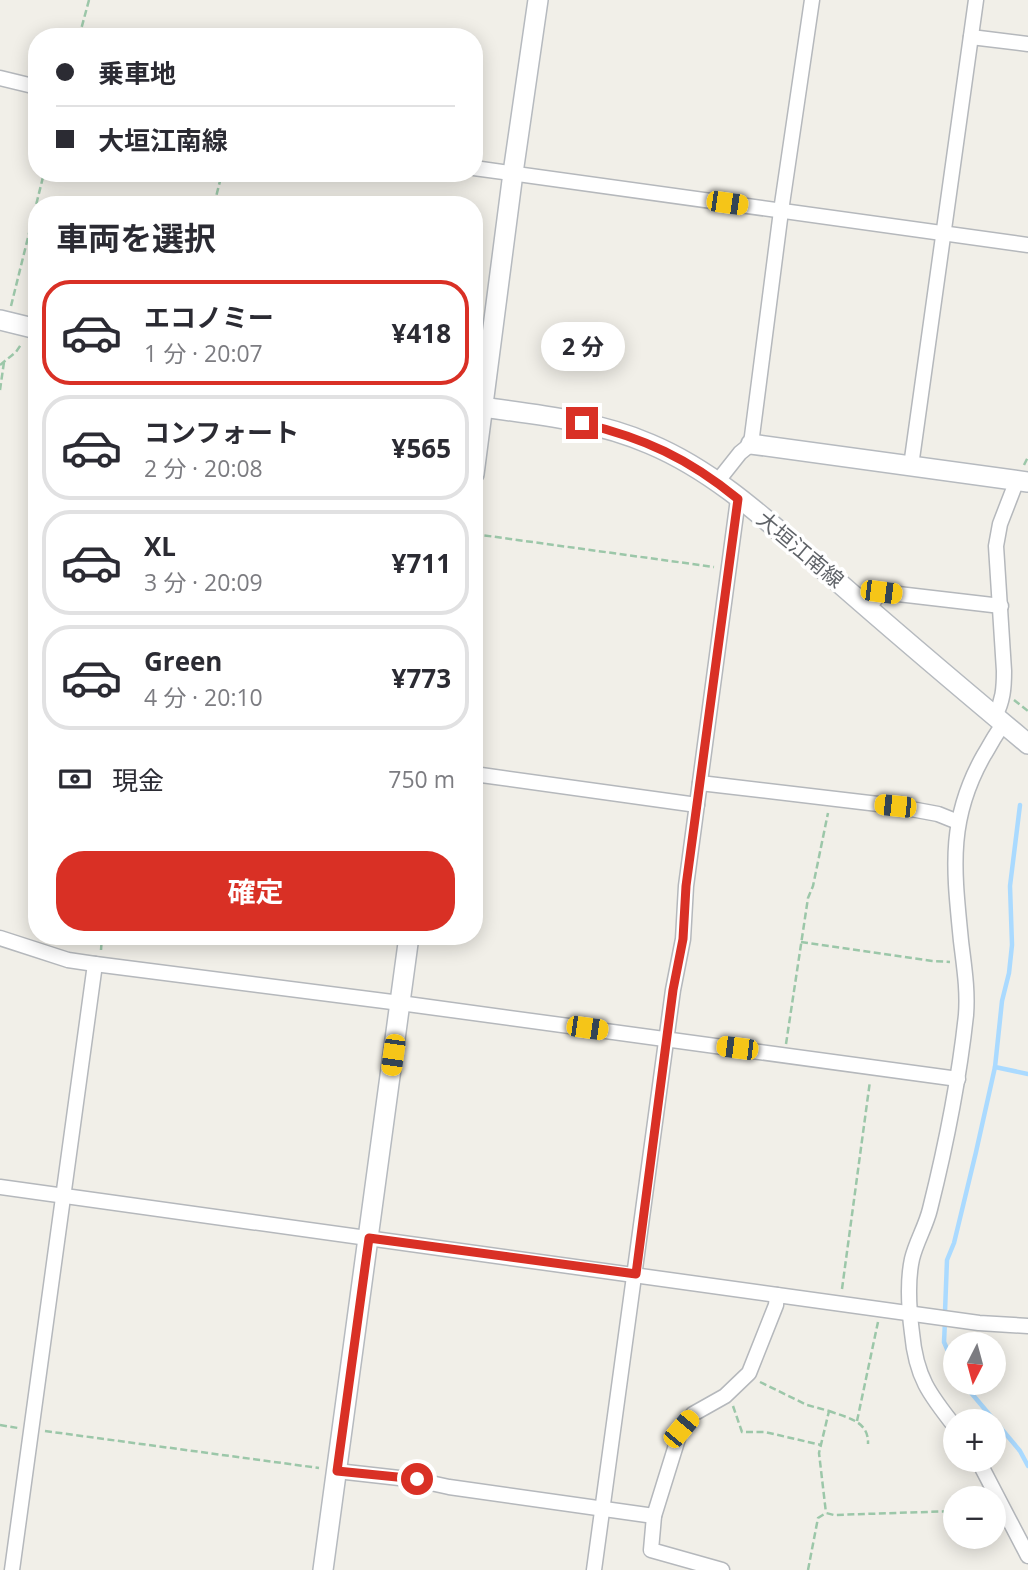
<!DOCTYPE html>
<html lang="ja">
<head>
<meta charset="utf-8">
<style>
  :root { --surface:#fff; --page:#f2f2f3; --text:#2b2b33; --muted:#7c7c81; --line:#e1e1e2; --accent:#d93025 }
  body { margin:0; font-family:"Open Sans","Noto Sans JP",sans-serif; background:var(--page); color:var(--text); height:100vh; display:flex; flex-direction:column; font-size:26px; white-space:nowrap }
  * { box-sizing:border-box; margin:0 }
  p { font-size:23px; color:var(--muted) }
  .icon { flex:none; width:38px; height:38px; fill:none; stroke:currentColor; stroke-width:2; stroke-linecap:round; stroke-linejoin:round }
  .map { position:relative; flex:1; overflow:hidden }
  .panel { position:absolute; left:28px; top:196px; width:455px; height:749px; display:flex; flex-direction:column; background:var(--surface); border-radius:28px; box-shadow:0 4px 18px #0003 }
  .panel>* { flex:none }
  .banner { position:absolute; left:28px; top:28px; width:455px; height:154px; border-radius:28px; box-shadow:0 4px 18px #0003; display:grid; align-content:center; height:154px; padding:0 28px; background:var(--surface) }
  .needle { width:46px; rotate:186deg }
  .buttons { position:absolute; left:943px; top:1332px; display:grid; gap:14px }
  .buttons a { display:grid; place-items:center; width:63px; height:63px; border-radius:50%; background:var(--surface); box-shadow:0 4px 18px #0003; font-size:35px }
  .end { position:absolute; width:32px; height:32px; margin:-16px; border:9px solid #d93025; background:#fff; box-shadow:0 0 0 4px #fff }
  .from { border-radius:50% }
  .bubble { position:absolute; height:49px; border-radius:24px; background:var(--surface); box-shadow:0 4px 18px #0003; font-size:23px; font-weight:700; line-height:49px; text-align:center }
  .car { position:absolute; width:21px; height:42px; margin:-21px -10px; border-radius:9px; box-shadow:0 0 5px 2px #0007; background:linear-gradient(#f5c518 24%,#345 0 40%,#f5c518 0 76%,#345 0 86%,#f5c518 0) }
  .banner b { display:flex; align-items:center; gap:24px; height:66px; font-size:26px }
  .banner b+b { border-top:2px solid var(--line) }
  .banner i { width:18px; height:18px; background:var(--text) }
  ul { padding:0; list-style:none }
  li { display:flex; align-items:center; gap:21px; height:105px; margin:0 14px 10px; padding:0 14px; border:4px solid var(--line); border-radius:28px }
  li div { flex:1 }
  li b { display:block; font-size:26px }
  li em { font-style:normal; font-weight:700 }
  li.current { border-color:var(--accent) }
  li>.icon { width:63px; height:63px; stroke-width:1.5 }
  h2 { padding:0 28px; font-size:32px; line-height:84px }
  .pay { display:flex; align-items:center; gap:18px; height:77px; padding:0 28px; font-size:26px }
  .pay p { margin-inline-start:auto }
  .cta { display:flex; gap:14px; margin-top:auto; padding:14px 28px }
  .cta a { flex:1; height:80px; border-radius:28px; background:var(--accent); color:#fff; font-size:28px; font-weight:700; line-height:80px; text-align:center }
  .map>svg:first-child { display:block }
</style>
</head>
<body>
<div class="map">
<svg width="1028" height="1570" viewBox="0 0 1028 1570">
  <rect width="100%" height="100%" fill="#f1efe8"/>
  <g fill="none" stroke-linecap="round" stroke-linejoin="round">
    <g stroke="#aadaff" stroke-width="4.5">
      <path d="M995 1067 1028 1074"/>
      <path d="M945 1312 947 1260 954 1243 976 1152 995 1067 1002 1001 1009 973 1012 945 1010 886 1020 805"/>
      <path d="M945 1321 944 1342 956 1370"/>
      <path d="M962 1382 1020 1451 1028 1466"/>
    </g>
    <g stroke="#b5b8bc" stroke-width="17">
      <g id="street">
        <path d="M971 37 1028 44"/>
        <path d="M0 78 37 87"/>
        <path d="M474 168 1028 245"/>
        <path d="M911 466 976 0"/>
        <path d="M717 482 740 453 751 444 781 211 812 0"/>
        <path d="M868 608 881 592 1001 606"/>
        <path d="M995 716C1003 701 1004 688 1004 671L996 546 1000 524 1017 480"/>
        <path d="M474 774 697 805"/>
        <path d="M700 783 895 806 938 814 958 822"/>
        <path d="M0 938 68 960 95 964 400 1003 958 1079"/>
        <path d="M0 1187 979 1323 1028 1326"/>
        <path d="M956 1428C929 1394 916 1377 912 1333 909 1310 907 1282 912 1259 916 1242 926 1226 930 1209 946 1145 959 1080 966 1015 968 990 964 966 961 941 954 870 947 820 984 755 991 744 995 734 1004 724"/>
        <path d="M978 1460 1028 1556"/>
        <path d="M337 1471 417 1480 449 1487 654 1516"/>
        <path d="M12 1570 95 964"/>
        <path d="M594 1570 673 990 683 939 686 886 738 499"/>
        <path d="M722 1570 651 1550 654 1516 681 1429 693 1414 725 1396 749 1373 776 1305 777 1295"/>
      </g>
    </g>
    <g stroke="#b6babf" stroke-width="22">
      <g id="secondary">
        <path d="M0 320 37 329"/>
        <path d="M474 406C533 414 595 420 650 444 719 473 774 527 830 575 895 632 961 688 1028 744"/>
        <path d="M751 444 1028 482"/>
        <path d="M474 474 513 173 538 0"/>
        <path d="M323 1570 409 936"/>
      </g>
    </g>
    <g stroke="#9cc7a9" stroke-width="2.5" stroke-dasharray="7 3.5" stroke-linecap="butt">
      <path d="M79 37 89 0"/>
      <path d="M214 205 222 173"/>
      <path d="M11 306 44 173"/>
      <path d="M0 365 16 352 22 343"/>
      <path d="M0 390 4 362"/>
      <path d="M1024 465 1028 457"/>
      <path d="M474 534 714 567"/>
      <path d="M1014 700 1028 711"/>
      <path d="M801 942 932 961 950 962"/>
      <path d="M101 950 102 936"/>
      <path d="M786 1044 808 898 813 886 828 813"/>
      <path d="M842 1289 870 1081"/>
      <path d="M760 1382 807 1405 829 1411 819 1453 826 1513"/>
      <path d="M733 1406 742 1432H765L821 1445"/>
      <path d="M829 1411C848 1418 869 1421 868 1444"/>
      <path d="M857 1421 878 1322"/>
      <path d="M0 1425 18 1428"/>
      <path d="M45 1431 319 1468"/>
      <path d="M808 1570 818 1518 826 1513 834 1515 956 1511"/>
    </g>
    <use href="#street" stroke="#fff" stroke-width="14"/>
    <use href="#secondary" stroke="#fff" stroke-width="19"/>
  </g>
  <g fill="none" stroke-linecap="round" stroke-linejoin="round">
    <path stroke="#d93025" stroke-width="9" d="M417 1479 337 1471 369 1238 636 1274 673 990 683 939 686 886 738 499C688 458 644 438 582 423"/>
  </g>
  <g text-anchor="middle" stroke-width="7" stroke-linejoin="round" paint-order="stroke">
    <g font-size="21" fill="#5f6368" stroke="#fff">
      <text transform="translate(800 550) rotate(40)" y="7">大垣江南線</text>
    </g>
  </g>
</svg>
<div class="buttons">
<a><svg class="needle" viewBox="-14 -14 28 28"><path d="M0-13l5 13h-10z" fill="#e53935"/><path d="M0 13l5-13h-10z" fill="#7c7c81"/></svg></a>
<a>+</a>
<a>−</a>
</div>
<i class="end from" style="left:417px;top:1479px"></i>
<i class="end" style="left:582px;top:423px"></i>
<div class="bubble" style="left:541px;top:322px;width:84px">2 分</div>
<i class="car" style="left:727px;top:203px;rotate:98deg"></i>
<i class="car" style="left:881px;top:592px;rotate:97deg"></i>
<i class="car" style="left:895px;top:806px;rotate:276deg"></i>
<i class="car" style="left:587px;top:1028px;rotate:98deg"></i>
<i class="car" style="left:737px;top:1048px;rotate:277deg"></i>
<i class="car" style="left:393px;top:1055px;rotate:188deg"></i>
<i class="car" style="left:681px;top:1429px;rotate:40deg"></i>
<div class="banner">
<b><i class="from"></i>乗車地</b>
<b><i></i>大垣江南線</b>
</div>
<section class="panel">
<h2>車両を選択</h2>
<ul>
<li class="current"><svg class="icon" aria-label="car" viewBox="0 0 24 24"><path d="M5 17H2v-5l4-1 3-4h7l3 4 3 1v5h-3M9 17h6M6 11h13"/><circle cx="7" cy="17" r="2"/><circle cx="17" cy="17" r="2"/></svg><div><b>エコノミー</b><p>1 分 · 20:07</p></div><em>¥418</em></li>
<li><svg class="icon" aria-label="car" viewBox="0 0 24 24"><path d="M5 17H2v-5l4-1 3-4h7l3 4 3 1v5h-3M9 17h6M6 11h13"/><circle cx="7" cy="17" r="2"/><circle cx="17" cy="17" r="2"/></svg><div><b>コンフォート</b><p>2 分 · 20:08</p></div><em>¥565</em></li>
<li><svg class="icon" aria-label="car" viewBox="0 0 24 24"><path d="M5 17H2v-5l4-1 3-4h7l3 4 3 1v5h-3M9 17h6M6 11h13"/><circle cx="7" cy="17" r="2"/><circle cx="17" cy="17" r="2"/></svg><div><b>XL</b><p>3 分 · 20:09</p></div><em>¥711</em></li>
<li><svg class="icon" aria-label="car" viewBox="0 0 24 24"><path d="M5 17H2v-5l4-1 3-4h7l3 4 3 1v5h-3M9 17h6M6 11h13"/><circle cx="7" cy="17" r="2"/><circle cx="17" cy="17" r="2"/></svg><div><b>Green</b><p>4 分 · 20:10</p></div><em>¥773</em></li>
</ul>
<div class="pay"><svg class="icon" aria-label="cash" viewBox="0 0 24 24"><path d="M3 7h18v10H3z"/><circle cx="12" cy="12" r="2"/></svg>現金<p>750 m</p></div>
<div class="cta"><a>確定</a></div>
</section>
</div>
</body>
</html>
